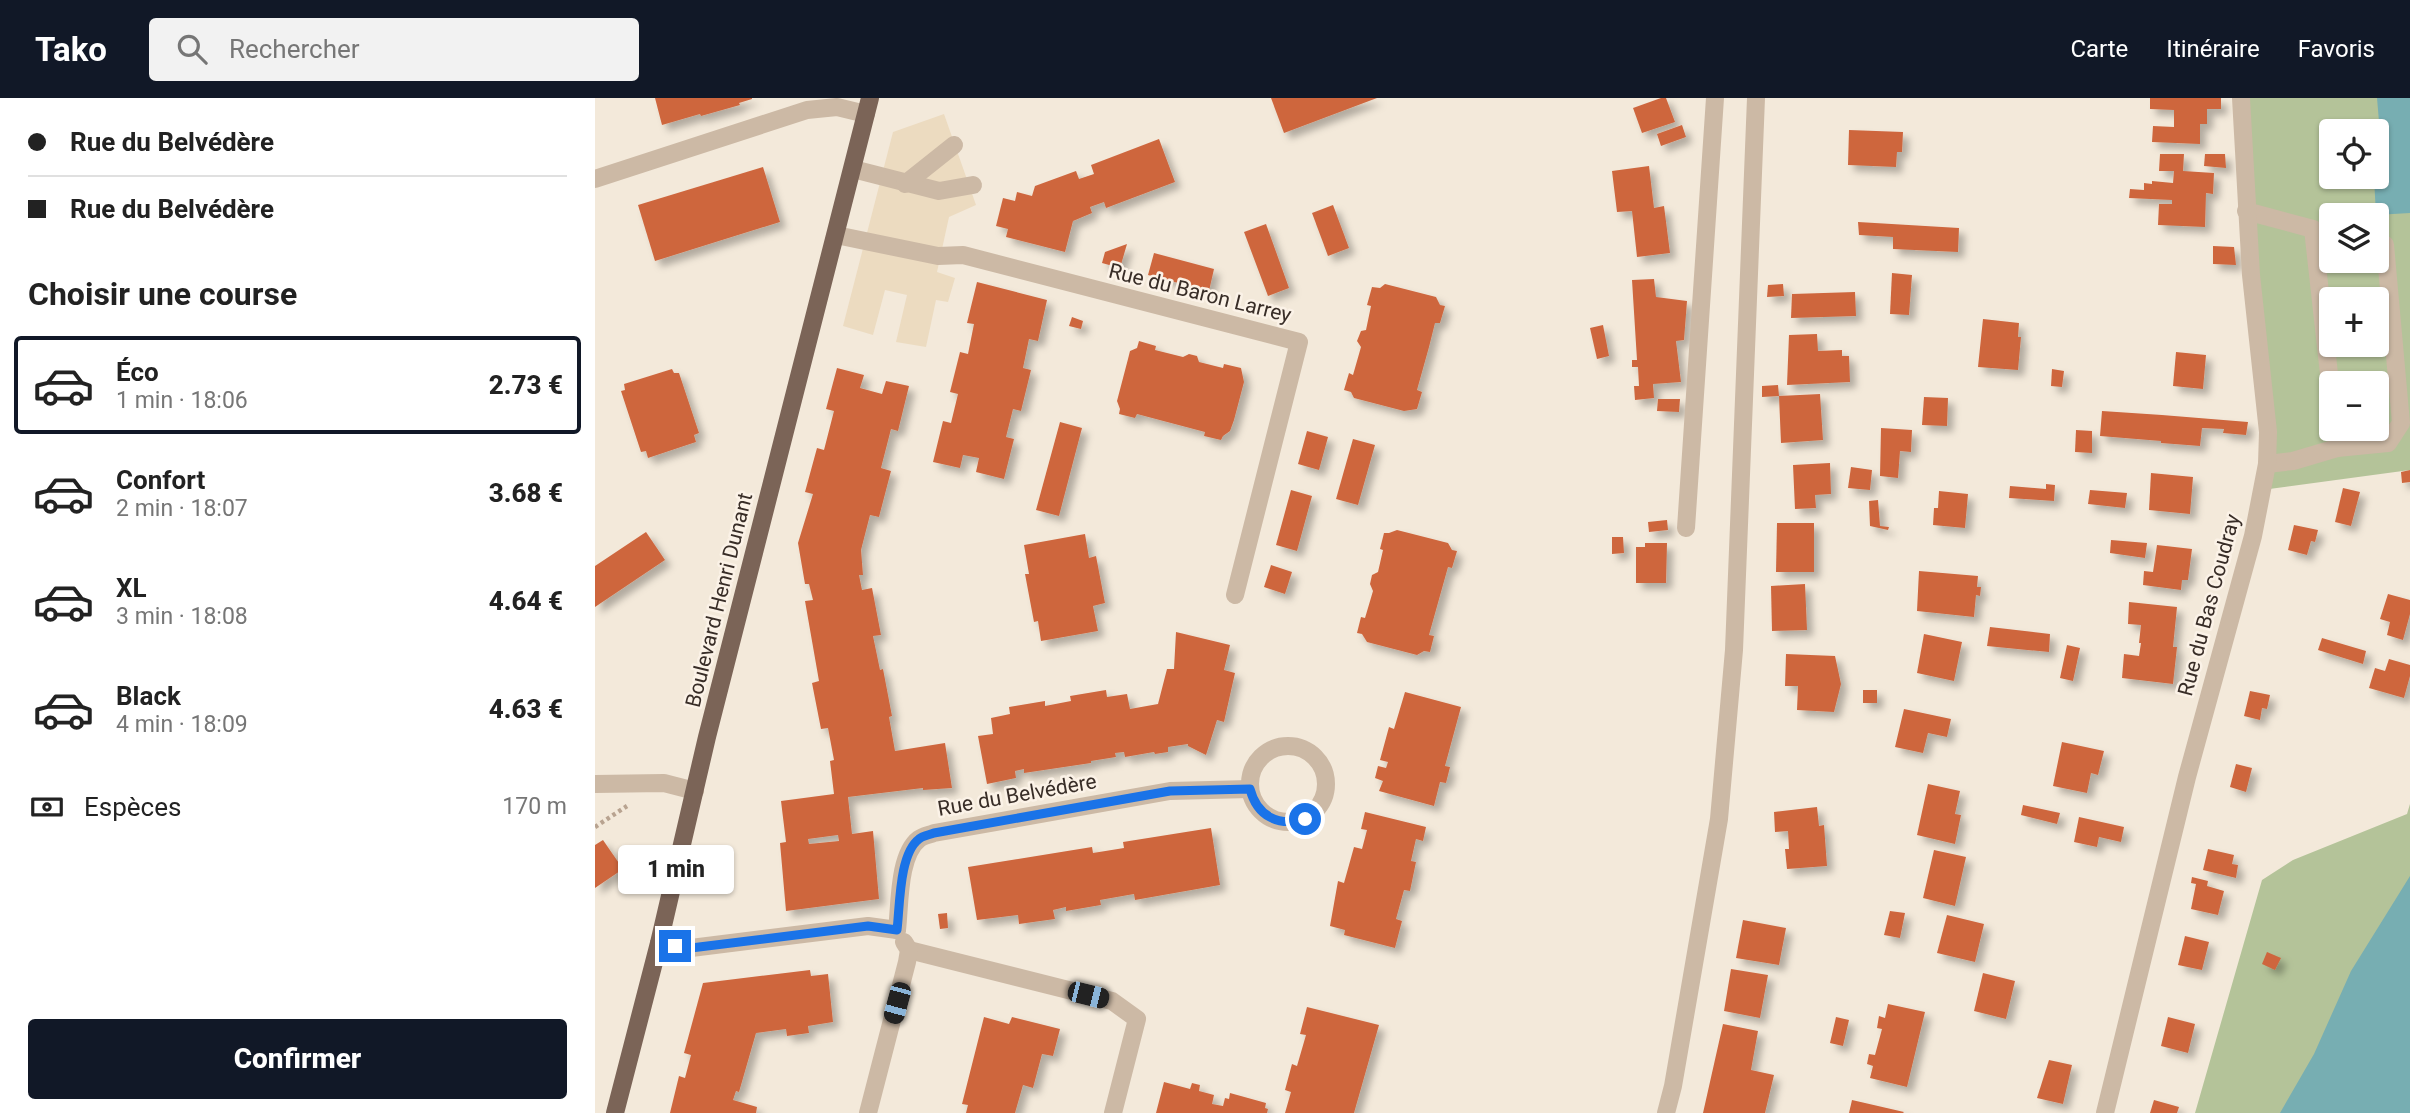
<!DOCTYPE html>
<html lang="fr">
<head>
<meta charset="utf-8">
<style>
  :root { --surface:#fff; --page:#f2f2f2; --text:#222; --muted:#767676; --line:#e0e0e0; --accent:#111827 }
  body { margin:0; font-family:Roboto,sans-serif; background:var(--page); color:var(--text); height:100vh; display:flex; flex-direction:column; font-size:26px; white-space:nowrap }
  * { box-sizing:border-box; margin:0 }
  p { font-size:23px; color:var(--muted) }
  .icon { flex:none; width:38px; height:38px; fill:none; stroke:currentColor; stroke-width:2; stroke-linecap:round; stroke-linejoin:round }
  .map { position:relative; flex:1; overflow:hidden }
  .side { display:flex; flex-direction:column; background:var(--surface); width:595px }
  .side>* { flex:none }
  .hud { display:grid; align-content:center; height:154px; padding:0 28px; background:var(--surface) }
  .tools { position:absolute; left:1724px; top:21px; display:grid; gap:14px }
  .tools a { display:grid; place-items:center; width:70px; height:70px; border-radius:7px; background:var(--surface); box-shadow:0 2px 5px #0004; font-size:35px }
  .end { position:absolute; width:32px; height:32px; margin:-16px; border:9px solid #1a73e8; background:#fff; box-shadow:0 0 0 4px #fff }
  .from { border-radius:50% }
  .bubble { position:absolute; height:49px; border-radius:7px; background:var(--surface); box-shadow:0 2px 5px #0004; font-size:23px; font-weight:800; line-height:49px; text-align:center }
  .car { position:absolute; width:21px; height:42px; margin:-21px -10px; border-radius:9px; box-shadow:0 0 5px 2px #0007; background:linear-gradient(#222 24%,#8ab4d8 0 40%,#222 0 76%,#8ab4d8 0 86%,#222 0) }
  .hud b { display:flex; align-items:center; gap:24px; height:66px; font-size:26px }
  .hud b+b { border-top:2px solid var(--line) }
  .hud i { width:18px; height:18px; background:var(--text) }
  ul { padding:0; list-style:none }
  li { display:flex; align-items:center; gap:21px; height:98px; margin:0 14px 10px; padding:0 14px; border:4px solid transparent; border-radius:7px }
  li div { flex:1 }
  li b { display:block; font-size:26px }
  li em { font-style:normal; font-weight:800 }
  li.selected { border-color:var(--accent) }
  li>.icon { width:63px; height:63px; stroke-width:1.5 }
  h2 { padding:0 28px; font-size:32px; line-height:84px }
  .pay { display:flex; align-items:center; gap:18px; height:77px; padding:0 28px; font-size:26px }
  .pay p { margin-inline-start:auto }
  .cta { display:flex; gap:14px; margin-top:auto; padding:14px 28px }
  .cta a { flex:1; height:80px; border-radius:7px; background:var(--accent); color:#fff; font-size:28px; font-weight:800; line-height:80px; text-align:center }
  header { display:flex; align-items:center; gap:42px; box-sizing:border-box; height:98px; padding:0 35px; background:var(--accent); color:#fff }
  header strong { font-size:33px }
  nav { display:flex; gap:38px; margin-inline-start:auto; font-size:24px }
  .search { width:490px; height:63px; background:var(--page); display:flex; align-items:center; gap:18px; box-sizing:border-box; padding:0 24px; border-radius:7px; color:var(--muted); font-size:26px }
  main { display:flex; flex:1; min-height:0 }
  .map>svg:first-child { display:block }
</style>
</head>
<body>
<header>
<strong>Tako</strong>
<div class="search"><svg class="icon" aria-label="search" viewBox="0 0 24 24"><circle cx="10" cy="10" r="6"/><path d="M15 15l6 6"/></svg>Rechercher</div>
<nav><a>Carte</a><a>Itinéraire</a><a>Favoris</a></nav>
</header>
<main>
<section class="side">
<div class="hud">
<b><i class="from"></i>Rue du Belvédère</b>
<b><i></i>Rue du Belvédère</b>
</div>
<h2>Choisir une course</h2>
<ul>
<li class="selected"><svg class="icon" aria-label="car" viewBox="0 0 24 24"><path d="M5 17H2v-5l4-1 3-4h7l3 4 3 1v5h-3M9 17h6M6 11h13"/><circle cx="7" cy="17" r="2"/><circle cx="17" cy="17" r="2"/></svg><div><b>Éco</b><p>1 min · 18:06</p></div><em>2.73 €</em></li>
<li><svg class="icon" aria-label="car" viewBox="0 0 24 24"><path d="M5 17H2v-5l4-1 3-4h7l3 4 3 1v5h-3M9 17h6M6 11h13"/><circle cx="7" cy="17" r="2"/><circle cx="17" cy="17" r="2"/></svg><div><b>Confort</b><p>2 min · 18:07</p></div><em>3.68 €</em></li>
<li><svg class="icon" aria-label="car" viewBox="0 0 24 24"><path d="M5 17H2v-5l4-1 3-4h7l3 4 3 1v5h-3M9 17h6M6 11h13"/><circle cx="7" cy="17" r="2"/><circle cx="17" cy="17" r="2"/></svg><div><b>XL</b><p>3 min · 18:08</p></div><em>4.64 €</em></li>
<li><svg class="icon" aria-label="car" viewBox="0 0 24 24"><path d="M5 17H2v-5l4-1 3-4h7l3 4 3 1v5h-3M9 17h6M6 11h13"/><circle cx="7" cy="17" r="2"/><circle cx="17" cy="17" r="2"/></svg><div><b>Black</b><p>4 min · 18:09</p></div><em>4.63 €</em></li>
</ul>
<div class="pay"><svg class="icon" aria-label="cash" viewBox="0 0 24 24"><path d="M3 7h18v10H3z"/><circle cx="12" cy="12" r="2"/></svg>Espèces<p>170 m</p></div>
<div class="cta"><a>Confirmer</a></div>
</section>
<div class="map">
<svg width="1815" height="1015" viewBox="0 0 1815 1015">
  <defs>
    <filter id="shadow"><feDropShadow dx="6" dy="6" stdDeviation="3.5" flood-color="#0004"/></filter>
  </defs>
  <rect width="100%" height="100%" fill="#f3e9da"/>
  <g fill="#b4c399" fill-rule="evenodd">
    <path d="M1646 0H1815V372L1667 392 1672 366ZM1736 33H1782V79H1736ZM1736 117H1782V163H1736ZM1736 201H1782V247H1736ZM1736 285H1782V331H1736Z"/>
    <path d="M1815 706V1015H1600L1667 782 1698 762 1812 716Z"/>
  </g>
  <path fill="#ecdbc0" d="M349 16 381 107 354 119 342 174 360 180 353 204 341 202 331 249 301 244 312 197 290 192 278 237 248 228 298 34Z"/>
  <g fill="#77aeb2">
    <path d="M1782 0H1815V115L1781 117 1779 79H1782V70H1788Z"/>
    <path d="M1815 778V1015H1685L1719 956 1756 873Z"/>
  </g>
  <g fill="#ce663e" fill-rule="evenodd" filter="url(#shadow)">
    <path d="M60 0H157V1L144 5 145 7 106 18 105 16 67 27Z"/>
    <path d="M676 0H782L689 35Z"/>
    <path d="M1066 0H1071L1080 24 1047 35 1038 10Z"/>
    <path d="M1555 0H1626V11H1612V26H1605V46L1557 44 1558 28 1579 29V12L1555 11Z"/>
    <path d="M1087 27 1091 39 1066 48 1062 36Z"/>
    <path d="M1254 32 1308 34 1307 54H1302L1301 69 1253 67Z"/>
    <path d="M564 41 580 84 511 110 509 104 495 109 497 115 478 123 470 154 411 139 413 131 401 128 408 100 420 103 422 94 437 98 440 88 481 73 484 81 499 76 496 67Z"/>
    <path d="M1565 56H1589L1588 73 1619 75 1618 96 1611 95 1610 129 1563 127 1564 106H1577V102L1534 100 1535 91 1549 92V85L1557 86V83L1578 85 1579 73H1564Z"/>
    <path d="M1610 56H1630L1631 70 1609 68Z"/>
    <path d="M1054 68 1059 110 1069 108 1075 155 1042 159 1037 113 1022 114 1017 73Z"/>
    <path d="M168 69 185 124 60 163 43 107Z"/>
    <path d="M738 107 754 150 733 158 717 115Z"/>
    <path d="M1263 124 1364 130 1363 154 1298 151V139L1264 137Z"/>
    <path d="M671 126 694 190 673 198 649 134Z"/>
    <path d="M532 146 525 170 507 165 510 154Z"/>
    <path d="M1618 148 1639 149 1641 167 1618 166Z"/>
    <path d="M559 155 619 171 614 193 553 177Z"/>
    <path d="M1297 175 1317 177 1314 217 1295 216Z"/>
    <path d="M1059 181 1061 199 1092 203 1089 242 1081 243 1086 284 1058 286 1059 300 1040 302 1039 288H1044L1043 269H1037V262H1042L1037 182Z"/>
    <path d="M382 184 452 202 443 243 434 241 428 270 436 272 426 313 418 311 411 339 419 341 409 381 381 374 384 360 368 357 365 370 338 364 348 323 356 325 363 296 355 294 365 254 373 256 379 226 372 225Z"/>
    <path d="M790 186 841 199 845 207 850 208 845 225H840L834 249 822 292 827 294 822 311 809 313 759 300 756 294 749 292 754 275 758 277 766 249 762 243 766 233 771 232 776 208 772 207 777 189 785 190Z"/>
    <path d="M1188 186 1189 198 1172 199 1173 187Z"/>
    <path d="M1260 194 1261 218 1196 220 1197 196Z"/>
    <path d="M477 219 488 223 486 231 474 228Z"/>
    <path d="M1388 221 1424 225 1423 239H1426L1423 272 1383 269Z"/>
    <path d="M1008 227 1014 258 1002 261 995 230Z"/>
    <path d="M1222 236 1223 253 1247 252V258H1254L1255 284 1192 287 1194 237Z"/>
    <path d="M544 243 561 248 560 252 588 259 594 256 602 258 604 264 628 270 629 266 646 270 649 284 639 322 635 333 628 338 626 342 609 338 610 334 542 316 540 320 524 316 525 311 522 303 533 261 535 253 542 250Z"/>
    <path d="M1581 254 1611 257 1608 291 1578 288Z"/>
    <path d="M242 270 269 277 265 290 287 296 291 283 314 288 303 333 296 331 286 370 296 373 284 419 275 417 266 452 268 477H264L267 492 277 490 286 537 278 538 285 572 288 571 297 618 294 619 300 653 350 645 357 690 328 692V690L253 699 257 736 278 733 284 801 191 813 185 745 191 744 186 703 239 696 235 663 239 662 233 630 226 631 217 585 224 583 210 503 218 502 214 486H210L203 445 218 396 210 394 222 350 229 352 239 313 231 311ZM243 737 244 743 214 746 213 741Z"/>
    <path d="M77 271 79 275H84L104 335 99 337 101 344 53 360 51 353 46 354 26 293 30 292 29 286Z"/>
    <path d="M1457 271 1469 273 1467 289 1456 288Z"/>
    <path d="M1183 287 1184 298 1225 296 1228 342 1186 345 1184 298 1167 299V288Z"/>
    <path d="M1329 299 1353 300 1352 328 1327 327Z"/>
    <path d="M1063 301H1085L1084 314 1062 313Z"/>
    <path d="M1507 313 1567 317 1653 324 1651 337 1628 335 1629 331 1607 330 1605 348 1566 345V343L1505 338Z"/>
    <path d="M465 324 487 330 464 418 441 412Z"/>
    <path d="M1286 330 1317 332 1316 354 1305 353 1303 380 1285 378Z"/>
    <path d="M1481 332 1497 333V355L1480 354Z"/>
    <path d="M712 333 733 339 724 372 703 366Z"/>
    <path d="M758 341 780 347 763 407 741 401Z"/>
    <path d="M1235 365 1236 396 1220 397 1221 410 1200 411 1198 367Z"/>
    <path d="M1256 369 1277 372 1275 392 1253 390Z"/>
    <path d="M1815 372V384L1807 385 1806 374Z"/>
    <path d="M1556 375 1598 379 1595 416 1554 412Z"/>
    <path d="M1451 386 1460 387 1459 403 1414 400 1415 388 1451 391Z"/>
    <path d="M1748 390 1765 394 1756 428 1740 424Z"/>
    <path d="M696 392 717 398 702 453 681 447Z"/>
    <path d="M1495 392 1532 395 1530 410 1493 406Z"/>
    <path d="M1344 393 1373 396 1370 430 1338 427 1339 410H1343Z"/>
    <path d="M1283 402 1285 428 1294 429 1293 432 1275 428 1274 403Z"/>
    <path d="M1072 422 1073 432 1054 434 1053 424Z"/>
    <path d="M1182 425H1219V474H1181Z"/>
    <path d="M1699 427 1723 432 1720 444 1716 443 1712 457 1693 452Z"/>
    <path d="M802 432 853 445 857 452 862 453 857 470 853 469 834 537 839 538 835 554 829 553 822 557 772 544 767 536 762 535 766 519 770 520 778 493 775 486 777 477 783 474 788 452 785 451 789 435H794Z"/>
    <path d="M51 434 70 462 0 509V468Z"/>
    <path d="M490 436 494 460 501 458 510 505 498 508 503 533 446 543 443 523 439 524 430 476H434L429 447Z"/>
    <path d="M1017 439H1028L1029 455 1017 456Z"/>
    <path d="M1516 442 1552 445 1550 460 1515 455Z"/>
    <path d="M1050 445H1072L1071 485H1041V449H1050Z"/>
    <path d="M1562 447 1597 451 1593 482H1587L1586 492 1548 487 1549 473 1558 474Z"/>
    <path d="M676 467 697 474 690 496 669 489Z"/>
    <path d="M1324 473 1383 478 1382 489H1386L1385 498 1381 497 1379 519 1322 513Z"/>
    <path d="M1210 486 1212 532 1177 533 1176 488Z"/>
    <path d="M1793 496 1815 502V516L1808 542 1792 537 1795 524 1785 521Z"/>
    <path d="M1534 504 1582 509 1578 549H1582L1578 586 1527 580 1529 556 1544 558 1546 545H1544L1546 527 1533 526Z"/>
    <path d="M1395 529 1455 536 1454 554 1392 548Z"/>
    <path d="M581 534 635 547 629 572 640 575 629 624 622 622 611 657 593 648V646L573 649V654L560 656 559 654 530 659 529 654 520 655 521 659 496 663V665L429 675V671L420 673 421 680 392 686 383 638 398 636 396 620 415 616 414 609 450 603V608L476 603 475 598 511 592 512 599 532 596 535 611 563 606 572 571H579Z"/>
    <path d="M1329 536 1367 544 1359 583 1322 575Z"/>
    <path d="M1727 540 1771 553 1768 566 1723 552Z"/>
    <path d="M1472 547 1485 550 1478 583 1465 580Z"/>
    <path d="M1191 556 1240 558 1246 586 1239 614 1202 612 1203 588H1190Z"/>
    <path d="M1794 561 1815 567V578L1809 600 1774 590 1780 570 1790 573Z"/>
    <rect x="1268" y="592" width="14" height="13"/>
    <path d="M1655 593 1675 597 1672 611 1667 610 1665 622 1649 618Z"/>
    <path d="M810 594 866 609 850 668 855 669 851 685 845 684 839 708 784 693 788 683 780 680 783 668 791 670 793 664 785 662 794 629 799 631Z"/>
    <path d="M1309 611 1356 621 1352 639 1333 635 1328 655 1300 649Z"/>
    <path d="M1467 644 1509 653 1503 677 1496 675 1492 695 1458 688Z"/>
    <path d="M1641 666 1657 670 1651 694 1635 689Z"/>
    <path d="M1333 686 1365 693 1360 716 1366 717 1360 746 1322 737Z"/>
    <path d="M1428 707 1465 715 1462 726 1426 717Z"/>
    <path d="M1222 709 1224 728 1229 727 1232 768 1192 771 1190 751H1194L1193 733 1180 734 1179 714Z"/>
    <path d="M770 714 831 729 828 743 821 741 816 763 821 764 815 793 809 792 801 821 807 823 800 850 749 837 750 832 735 828 743 783 749 785 759 749 767 751 772 732 766 731Z"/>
    <path d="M1484 719 1529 729 1526 744 1504 739 1502 749 1479 744Z"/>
    <path d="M616 730 625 787 540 802 539 796 505 802 506 807 471 813V809L458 812 460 821 424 826 423 817 382 822 373 769 497 749 498 755 529 750 528 744Z"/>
    <path d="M8 742 28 771 0 790V747Z"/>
    <path d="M1613 751 1639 757 1637 766 1643 767 1641 780 1608 772Z"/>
    <path d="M1339 752 1371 759 1360 808 1328 800Z"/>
    <path d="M1597 779 1613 783 1612 788 1629 793 1623 817 1596 811 1601 786 1596 785Z"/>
    <path d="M1295 813 1310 815 1305 840 1289 837Z"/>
    <path d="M352 815 353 830 345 831 343 816Z"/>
    <path d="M1352 817 1389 826 1380 864 1342 855Z"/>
    <path d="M1148 822 1191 830 1184 867 1141 860Z"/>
    <path d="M1590 838 1614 844 1607 872 1583 867Z"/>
    <path d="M1672 854 1686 860 1680 872 1667 866Z"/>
    <path d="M1136 871 1173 877 1165 920 1129 913Z"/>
    <path d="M215 872 216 878 233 876 238 924 213 928 214 935 192 938 191 931 161 935 144 994 141 993 138 1002 162 1009 161 1015H75L84 978 90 980 96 957 89 955 108 885Z"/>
    <path d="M1388 875 1420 883 1411 921 1379 913Z"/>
    <path d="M1293 906 1330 914 1312 989 1275 980 1278 968 1272 966 1274 956 1280 957 1287 931 1282 930 1284 918 1290 920Z"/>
    <path d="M712 909 784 927 759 1015H690L696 994 690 992 697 966 702 968 711 937 705 936Z"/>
    <path d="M389 919 414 926 417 919 465 931 458 958 447 956 438 990 428 987 420 1015H371L373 1007 367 1006Z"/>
    <path d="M1241 919 1254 922 1248 948 1235 945Z"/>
    <path d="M1573 919 1600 926 1593 955 1566 948Z"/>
    <path d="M1128 926 1163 933 1156 972 1179 977 1170 1015H1108Z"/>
    <path d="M1454 962 1477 967 1468 1006 1442 1000Z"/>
    <path d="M569 984 595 991 597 985 605 987 604 993 619 997 617 1006 628 1008 630 1000 634 1001 635 995 671 1005 670 1010 673 1011 672 1015H561Z"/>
    <path d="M1257 1002 1309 1014 1308 1015H1254Z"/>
    <path d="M1559 1002 1584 1009 1582 1015H1555Z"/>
  </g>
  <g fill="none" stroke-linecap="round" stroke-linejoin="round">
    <path stroke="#b8a390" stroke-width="4.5" stroke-dasharray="3.5 3.5" stroke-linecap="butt" d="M0 729 32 708"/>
    <g stroke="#ccb9a5" stroke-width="18">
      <path d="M258 71 344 93 378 87"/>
      <path d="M0 81 212 12 242 9 271 16"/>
      <path d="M310 86 359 47"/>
      <path d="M1651 113 1718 131 1736 294"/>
      <path d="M241 137 343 158 368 157 704 244 640 497"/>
      <path d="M1742 350 1793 345 1806 325 1790 147 1782 145"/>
      <path d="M1672 366 1698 363 1742 350 1740 331"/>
      <path d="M1091 430 1120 0"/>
      <circle cx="693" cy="686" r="38"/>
      <path d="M0 686 69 685 100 693"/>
      <path d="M302 832C305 808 303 757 324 741 328 738 334 737 339 735L575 693 655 691"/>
      <path d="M64 845 96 850 273 828 302 832"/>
      <path d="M314 852 517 903 542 921 518 1015"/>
      <path d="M273 1015 312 864 314 852 309 844"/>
      <path d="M1071 1015 1078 988 1124 721 1139 552 1161 0"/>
      <path d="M1510 1015 1592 679 1658 438 1672 366 1673 334 1656 177 1646 0"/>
    </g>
    <path stroke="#7b6457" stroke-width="18" d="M20 1015 64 845 112 639 275 0"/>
  </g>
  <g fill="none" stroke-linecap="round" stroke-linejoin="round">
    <path stroke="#1a73e8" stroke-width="9" d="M80 848 96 850 273 828 302 832C305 808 304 756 324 741 327 738 334 737 339 735L575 693 655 691C662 718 683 729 710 721"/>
  </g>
  <g text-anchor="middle" stroke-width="5" stroke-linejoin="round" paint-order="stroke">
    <g font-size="21" fill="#382d27" stroke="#fbf2e7">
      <text transform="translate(605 195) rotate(14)" y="7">Rue du Baron Larrey</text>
      <text transform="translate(124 502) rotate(-76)" y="7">Boulevard Henri Dunant</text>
      <text transform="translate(1614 507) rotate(-75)" y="7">Rue du Bas Coudray</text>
      <text transform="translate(422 697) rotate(-10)" y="7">Rue du Belvédère</text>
    </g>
  </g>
</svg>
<div class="tools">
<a><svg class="icon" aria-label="locate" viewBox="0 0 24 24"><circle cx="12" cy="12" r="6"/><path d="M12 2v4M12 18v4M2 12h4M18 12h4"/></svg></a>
<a><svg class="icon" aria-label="layers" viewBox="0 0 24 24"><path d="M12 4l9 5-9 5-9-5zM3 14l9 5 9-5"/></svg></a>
<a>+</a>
<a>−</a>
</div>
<i class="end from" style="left:710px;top:721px"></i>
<i class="end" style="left:80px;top:848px"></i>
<div class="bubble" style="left:23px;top:747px;width:116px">1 min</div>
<i class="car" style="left:493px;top:897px;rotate:104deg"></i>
<i class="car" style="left:302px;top:905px;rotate:195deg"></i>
</div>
</main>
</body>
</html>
